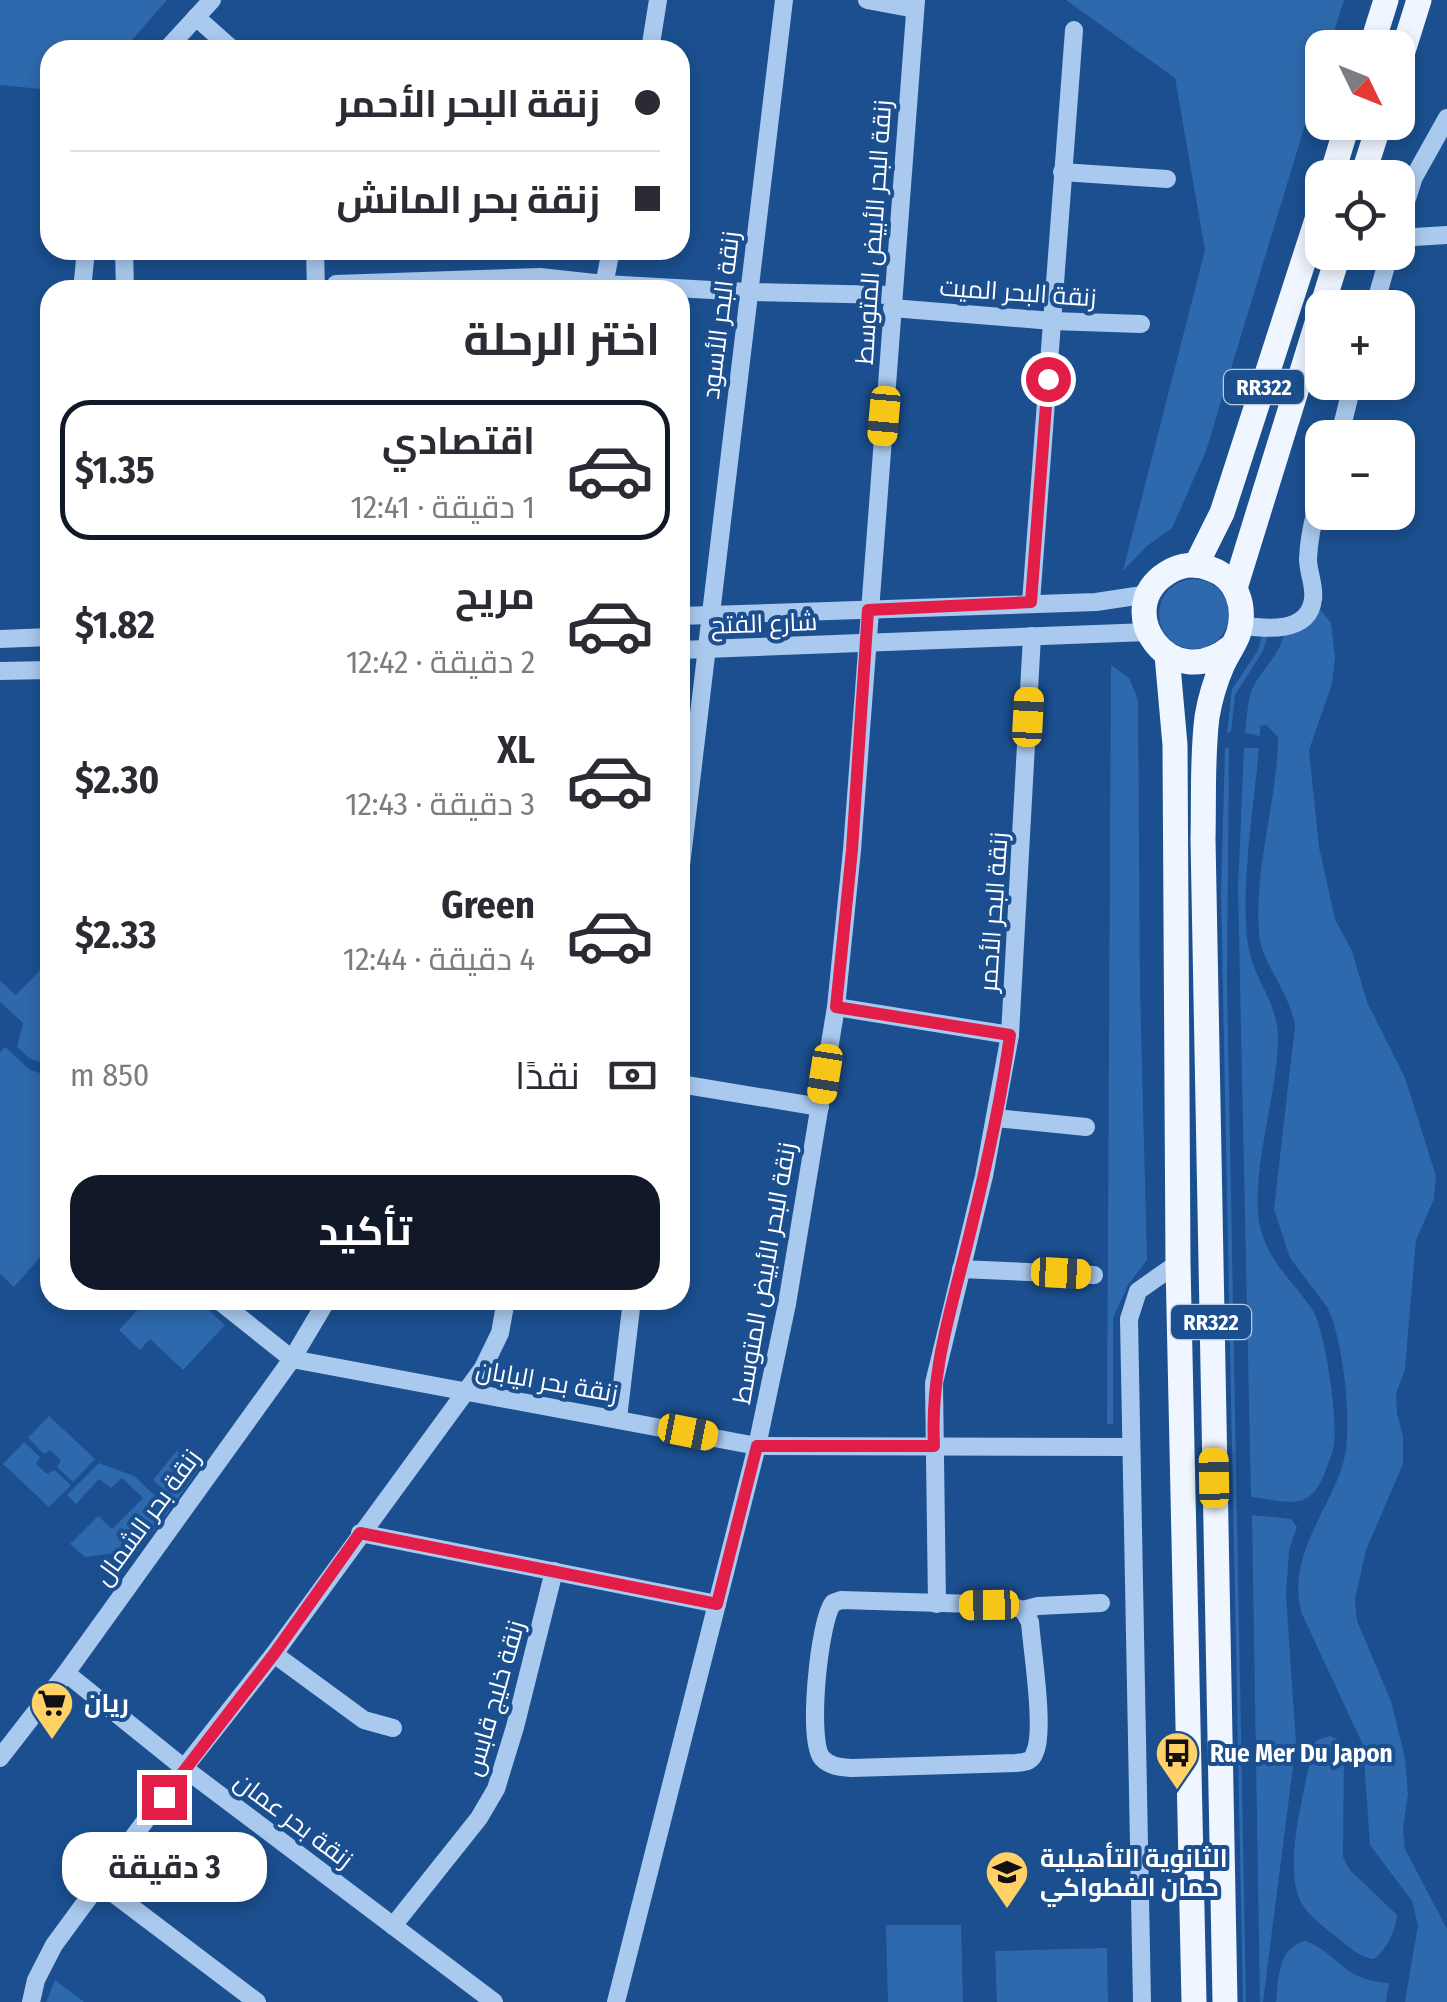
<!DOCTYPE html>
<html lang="ar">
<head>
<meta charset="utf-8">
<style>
  :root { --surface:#fff; --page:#f7f7f7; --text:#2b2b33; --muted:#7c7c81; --line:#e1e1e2; --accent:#111827 }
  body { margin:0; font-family:"Fira Sans Condensed",Cairo,sans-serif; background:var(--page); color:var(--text); direction:rtl; height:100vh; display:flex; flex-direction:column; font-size:38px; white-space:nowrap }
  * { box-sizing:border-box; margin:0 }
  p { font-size:32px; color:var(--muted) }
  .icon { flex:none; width:55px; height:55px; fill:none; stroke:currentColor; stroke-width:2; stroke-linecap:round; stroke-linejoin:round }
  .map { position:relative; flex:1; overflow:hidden; direction:ltr }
  .details { position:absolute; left:40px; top:280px; width:650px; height:1030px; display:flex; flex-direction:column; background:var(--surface); border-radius:30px; box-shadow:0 5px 15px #0003; direction:rtl }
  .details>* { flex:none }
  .hud { position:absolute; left:40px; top:40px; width:650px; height:220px; border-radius:30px; box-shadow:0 5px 15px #0003; direction:rtl; display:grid; align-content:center; height:220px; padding:0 30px; background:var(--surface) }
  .needle { width:65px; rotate:133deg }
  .controls { position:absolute; left:1305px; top:30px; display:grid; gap:20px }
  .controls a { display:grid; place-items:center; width:110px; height:110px; border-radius:20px; background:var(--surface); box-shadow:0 5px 15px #0003; font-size:50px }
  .end { position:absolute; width:45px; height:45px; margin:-22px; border:12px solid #e11d48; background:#fff; box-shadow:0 0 0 5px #fff }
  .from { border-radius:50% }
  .bubble { position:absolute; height:70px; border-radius:30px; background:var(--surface); box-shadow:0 5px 15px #0003; font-size:32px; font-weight:700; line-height:70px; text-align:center; direction:rtl }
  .car { position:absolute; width:30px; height:60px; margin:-30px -15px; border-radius:12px; box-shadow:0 0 8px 2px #0007; background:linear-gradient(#f5c518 24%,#345 0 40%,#f5c518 0 76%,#345 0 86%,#f5c518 0) }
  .hud b { display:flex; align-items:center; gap:35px; height:95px; font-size:38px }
  .hud b+b { border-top:2px solid var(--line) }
  .hud i { width:25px; height:25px; background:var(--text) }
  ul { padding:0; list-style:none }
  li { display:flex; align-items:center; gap:30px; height:140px; margin:0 20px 15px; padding:0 10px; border:5px solid transparent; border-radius:30px }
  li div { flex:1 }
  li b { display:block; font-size:38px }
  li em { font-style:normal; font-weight:700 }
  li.selected { border-color:var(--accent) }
  li>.icon { width:90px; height:90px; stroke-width:1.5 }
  h2 { padding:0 30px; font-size:45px; line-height:120px }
  .pay { display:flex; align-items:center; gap:25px; height:110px; padding:0 30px; font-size:38px }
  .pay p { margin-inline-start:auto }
  .cta { display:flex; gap:20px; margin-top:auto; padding:20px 30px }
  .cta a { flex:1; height:115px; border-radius:30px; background:var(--accent); color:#fff; font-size:40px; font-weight:700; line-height:115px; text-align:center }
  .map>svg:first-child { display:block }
</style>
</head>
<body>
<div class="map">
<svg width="1447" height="2002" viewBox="0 0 1447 2002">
  <rect width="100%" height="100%" fill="#1b4f8f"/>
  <g fill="#2e69ad">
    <path d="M0 0H167L123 50H50V90L0 85Z"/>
    <path d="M1066 0H1344L1329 47 1322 48V69L1206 451 1172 528 1147 546 1123 571 1205 250 1175 78Z"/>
    <circle cx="1194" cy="614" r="35"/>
    <path d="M1318 607 1331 623 1335 657 1332 684 1309 750 1319 847 1335 919 1352 951 1367 1002 1405 1078 1436 1176 1434 1199 1416 1240 1405 1369 1396 1394 1397 1413 1403 1436V1464L1366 1550 1355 1599 1357 1621 1391 1701 1405 1758 1408 1794 1403 1829 1405 1849 1447 1929V2002H1405L1418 1925 1412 1901 1370 1845 1363 1745 1302 1614C1286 1559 1326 1515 1342 1467 1354 1430 1344 1358 1333 1321L1327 1307 1290 1258 1274 1209 1295 1026C1289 990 1261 963 1259 933 1254 867 1277 803 1278 738L1267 725 1260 726V736L1245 733C1247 720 1247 705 1251 692 1259 671 1277 660 1284 635 1302 634 1313 625 1318 607Z"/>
    <path d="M1263 634H1268L1263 651 1235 695 1231 732 1227 733 1232 689 1257 652Z"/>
    <path d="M1111 665 1129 678 1138 700 1140 990 1147 1260 1128 1285 1113 1318V1424H1107Z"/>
    <path d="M1225 748H1229L1227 982 1246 2002H1243L1221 894Z"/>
    <path d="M1244 748H1259C1254 805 1240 891 1248 945 1253 979 1278 1002 1278 1038 1278 1094 1249 1176 1260 1226 1268 1262 1293 1281 1312 1309 1325 1328 1338 1419 1334 1443 1333 1453 1329 1462 1325 1472 1310 1513 1288 1501 1251 1497L1238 888Z"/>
    <path d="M43 967 50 974V1066L29 1058 17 1047 23 1023 0 1002V981L16 995Z"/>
    <path d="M5 1047 30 1070 50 1076V1246L14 1287 0 1274V1052Z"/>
    <path d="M147 1300H198L225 1325 183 1370 150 1339 140 1350 119 1330Z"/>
    <path d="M49 1416 95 1459 73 1482 57 1467 61 1460 50 1450 44 1454 28 1438Z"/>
    <path d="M24 1442 40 1457 36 1464 47 1474 54 1470 71 1485 49 1507 3 1464Z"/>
    <path d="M177 1451 198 1470 176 1501 153 1480Z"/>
    <path d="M99 1463 134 1476 170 1510 138 1550 85 1557 70 1544 98 1516 112 1529 143 1498 122 1478 111 1488 99 1479 76 1504 67 1495Z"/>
    <path d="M1252 1515 1291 1519 1297 1527 1289 1550 1286 1595 1296 1743 1263 2002H1260Z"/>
    <path d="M1330 1736 1337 1739 1344 1751 1343 1857 1349 1869 1397 1915C1396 1930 1386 1951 1374 1959 1359 1958 1346 1944 1334 1935 1321 1925 1309 1916 1301 1902 1282 1864 1306 1787 1313 1746L1317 1740Z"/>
    <path d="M886 1925H961L963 2002H888Z"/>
    <path d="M1305 1941C1341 1954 1340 1980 1389 1983L1386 2002H1276C1279 1978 1277 1948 1305 1941Z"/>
    <path d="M1107 1948 1108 2002H997L995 1951Z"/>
    <path d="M55 1980 84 2002H46Z"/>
  </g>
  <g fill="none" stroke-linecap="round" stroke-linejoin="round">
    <g stroke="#a9c9ee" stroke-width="18">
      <path d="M867 0 915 9"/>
      <path d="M196 17 233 50"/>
      <path d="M166 50 212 0"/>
      <path d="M650 50 658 0"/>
      <path d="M1062 172 1167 179"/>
      <path d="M1398 226 1414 177 1447 118"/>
      <path d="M1398 238 1447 235"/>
      <path d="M124 250 125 290"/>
      <path d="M315 250 316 290"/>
      <path d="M336 284 540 277 604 284 747 292 893 295"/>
      <path d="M82 290 86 250"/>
      <path d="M603 290 611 250"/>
      <path d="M892 308 1052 321 1141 324"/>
      <path d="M1374 308 1390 252"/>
      <path d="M1339 438 1353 382"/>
      <path d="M1031 602 1074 30"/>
      <path d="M680 616 1096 602 1149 594"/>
      <path d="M1240 625C1265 629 1309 634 1313 599 1315 586 1308 572 1308 559 1309 535 1315 511 1322 489"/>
      <path d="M0 639 50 637"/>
      <path d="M680 650 1148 632"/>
      <path d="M0 671 50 670"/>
      <path d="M680 874 784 0"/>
      <path d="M836 1007 1010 1035"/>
      <path d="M680 1084 820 1107"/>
      <path d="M996 1118 1086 1127"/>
      <path d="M961 1269 1094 1275"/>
      <path d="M218 1300 292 1359 757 1446 1130 1447"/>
      <path d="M618 1418 632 1300"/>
      <path d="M360 1533 717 1604"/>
      <path d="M841 1600 1008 1605 1023 1610 1030 1622C1032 1650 1045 1730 1035 1752 1032 1762 1025 1762 1016 1763L852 1768C842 1767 830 1767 822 1758 807 1740 819 1621 833 1603Z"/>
      <path d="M937 1604 934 1383 984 1176 1010 1035 1032 636"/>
      <path d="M1023 1610 1038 1606 1101 1603"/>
      <path d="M274 1654 364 1720 393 1728"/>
      <path d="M66 1673 184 1768 494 2002"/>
      <path d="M0 1758 66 1673 292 1359 327 1300"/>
      <path d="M101 1884 257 2002"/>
      <path d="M393 1926 479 1818 496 1789 515 1727 554 1571"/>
      <path d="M31 2002 36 1980 54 1945 184 1768 274 1654 483 1368 500 1333 506 1300"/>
      <path d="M616 2002 757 1446 787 1304 836 1007 852 850 916 0"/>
      <path d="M1142 2002 1129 1319 1138 1291 1178 1263"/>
    </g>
    <g stroke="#f0f6ff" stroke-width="25">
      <path d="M1371 48 1386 0"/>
      <path d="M1398 67 1419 0"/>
      <path d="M1331 178 1348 122"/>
      <path d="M1362 178 1380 122"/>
      <path d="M1196 565 1222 513 1322 204"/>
      <path d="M1235 588 1339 252"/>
      <path d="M1167 655 1175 745 1178 1263 1194 2002"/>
      <path d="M1225 2002 1203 839C1204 798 1202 757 1207 717 1210 699 1215 682 1222 666 1227 654 1236 643 1239 632 1246 606 1237 578 1211 569 1197 563 1181 564 1167 573 1110 609 1170 697 1231 647"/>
    </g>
  </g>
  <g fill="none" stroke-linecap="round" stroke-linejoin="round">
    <path stroke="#e11d48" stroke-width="12" d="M164 1797 274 1654 360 1533 717 1604 757 1446H934C930 1369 952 1307 970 1233 986 1168 1001 1102 1010 1035L836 1007 852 850 868 610 1031 602 1048 379"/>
  </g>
  <defs>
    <g id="supermarket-pin" transform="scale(2.25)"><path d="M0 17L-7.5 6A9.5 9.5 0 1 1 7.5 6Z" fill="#ffd166" stroke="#1b4f8f"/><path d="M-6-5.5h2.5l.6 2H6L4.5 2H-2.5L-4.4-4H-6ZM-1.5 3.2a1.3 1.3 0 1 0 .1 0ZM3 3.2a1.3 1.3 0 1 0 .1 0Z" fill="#111"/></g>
    <g id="bus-pin" transform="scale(2.25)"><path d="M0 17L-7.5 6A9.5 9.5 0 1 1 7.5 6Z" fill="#ffd166" stroke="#1b4f8f"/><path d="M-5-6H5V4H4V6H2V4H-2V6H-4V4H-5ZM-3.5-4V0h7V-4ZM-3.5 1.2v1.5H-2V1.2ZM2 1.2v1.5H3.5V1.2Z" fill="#111"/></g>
    <g id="school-pin" transform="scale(2.25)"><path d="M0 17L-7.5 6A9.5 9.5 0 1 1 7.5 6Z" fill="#ffd166" stroke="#1b4f8f"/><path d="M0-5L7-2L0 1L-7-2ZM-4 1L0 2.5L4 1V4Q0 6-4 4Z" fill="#111"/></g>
  </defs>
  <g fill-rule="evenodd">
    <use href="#supermarket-pin" x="52" y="1703"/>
    <use href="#bus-pin" x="1177" y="1753"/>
    <use href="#school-pin" x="1007" y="1872"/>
  </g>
  <g text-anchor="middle" stroke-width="8" stroke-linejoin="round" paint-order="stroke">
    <g fill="#1b4f8f" stroke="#bbcadd" stroke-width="2.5">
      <rect x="1224" y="370" width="80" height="34" rx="8"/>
      <rect x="1171" y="1305" width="80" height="34" rx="8"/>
    </g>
    <g font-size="22" font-weight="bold" fill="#fff">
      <text x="1264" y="395">RR322</text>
      <text x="1211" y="1330">RR322</text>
    </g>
    <g font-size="25" fill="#fff" stroke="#1b4f8f">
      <text transform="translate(873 232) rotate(-86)" y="9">زنقة البحر الأبيض المتوسط</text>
      <text transform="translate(1018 292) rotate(4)" y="9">زنقة البحر الميت</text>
      <text transform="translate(720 315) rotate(-83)" y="9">زنقة البحر الأسود</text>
      <text transform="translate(764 623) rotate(-2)" y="9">شارع الفتح</text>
      <text transform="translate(993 912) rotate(-86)" y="9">زنقة البحر الأحمر</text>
      <text transform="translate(764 1273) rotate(-80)" y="9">زنقة البحر الأبيض المتوسط</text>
      <text transform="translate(547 1381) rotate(10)" y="9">زنقة بحر اليابان</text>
      <text transform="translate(147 1517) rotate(-54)" y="9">زنقة بحر الشمال</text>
      <text transform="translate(494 1698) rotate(-74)" y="9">زنقة خليج قابس</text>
      <text transform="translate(294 1820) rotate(37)" y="9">زنقة بحر عمان</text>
    </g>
    <g font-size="25" font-weight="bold" fill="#fff" stroke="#1b4f8f" text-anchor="start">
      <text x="84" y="1712">ريان</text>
      <text x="1210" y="1762">Rue Mer Du Japon</text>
      <text x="1040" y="1867">الثانوية التأهيلية<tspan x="1040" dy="29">حمان الفطواكي</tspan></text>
    </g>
  </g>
</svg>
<div class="controls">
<a><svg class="needle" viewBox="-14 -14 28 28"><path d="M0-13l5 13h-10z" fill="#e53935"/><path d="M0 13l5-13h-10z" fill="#7c7c81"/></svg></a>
<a><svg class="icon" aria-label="locate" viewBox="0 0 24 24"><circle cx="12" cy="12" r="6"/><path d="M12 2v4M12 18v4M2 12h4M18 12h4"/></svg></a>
<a>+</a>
<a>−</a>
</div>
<i class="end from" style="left:1048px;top:379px"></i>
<i class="end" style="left:164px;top:1797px"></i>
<div class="bubble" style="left:62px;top:1832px;width:205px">3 دقيقة</div>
<i class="car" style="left:884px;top:416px;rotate:185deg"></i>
<i class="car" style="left:1028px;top:717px;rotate:3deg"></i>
<i class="car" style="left:825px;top:1074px;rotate:189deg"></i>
<i class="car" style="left:1061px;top:1273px;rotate:93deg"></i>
<i class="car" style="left:688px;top:1432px;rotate:101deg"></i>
<i class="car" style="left:1214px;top:1478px;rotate:359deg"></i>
<i class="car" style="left:989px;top:1605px;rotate:269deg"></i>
<div class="hud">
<b><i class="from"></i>زنقة البحر الأحمر</b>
<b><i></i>زنقة بحر المانش</b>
</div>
<section class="details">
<h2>اختر الرحلة</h2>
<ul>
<li class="selected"><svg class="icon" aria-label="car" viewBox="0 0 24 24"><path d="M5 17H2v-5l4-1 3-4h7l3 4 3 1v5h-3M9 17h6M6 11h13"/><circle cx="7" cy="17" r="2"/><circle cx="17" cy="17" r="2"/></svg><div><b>اقتصادي</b><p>1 دقيقة · 12:41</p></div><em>$1.35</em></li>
<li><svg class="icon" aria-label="car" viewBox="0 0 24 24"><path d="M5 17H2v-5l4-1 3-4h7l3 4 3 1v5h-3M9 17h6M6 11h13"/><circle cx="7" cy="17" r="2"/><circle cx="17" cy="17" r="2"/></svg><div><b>مريح</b><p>2 دقيقة · 12:42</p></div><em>$1.82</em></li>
<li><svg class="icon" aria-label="car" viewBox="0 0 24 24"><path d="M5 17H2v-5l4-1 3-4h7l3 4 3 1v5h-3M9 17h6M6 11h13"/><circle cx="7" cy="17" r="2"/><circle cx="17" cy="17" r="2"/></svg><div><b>XL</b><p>3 دقيقة · 12:43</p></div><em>$2.30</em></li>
<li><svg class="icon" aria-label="car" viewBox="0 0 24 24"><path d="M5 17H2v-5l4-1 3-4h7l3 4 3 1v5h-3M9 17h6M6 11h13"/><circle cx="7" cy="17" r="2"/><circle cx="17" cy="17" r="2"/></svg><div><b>Green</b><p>4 دقيقة · 12:44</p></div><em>$2.33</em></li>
</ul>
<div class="pay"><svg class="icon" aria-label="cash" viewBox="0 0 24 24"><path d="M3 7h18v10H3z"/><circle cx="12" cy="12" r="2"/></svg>نقدًا<p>850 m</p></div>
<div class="cta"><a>تأكيد</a></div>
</section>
</div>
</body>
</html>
